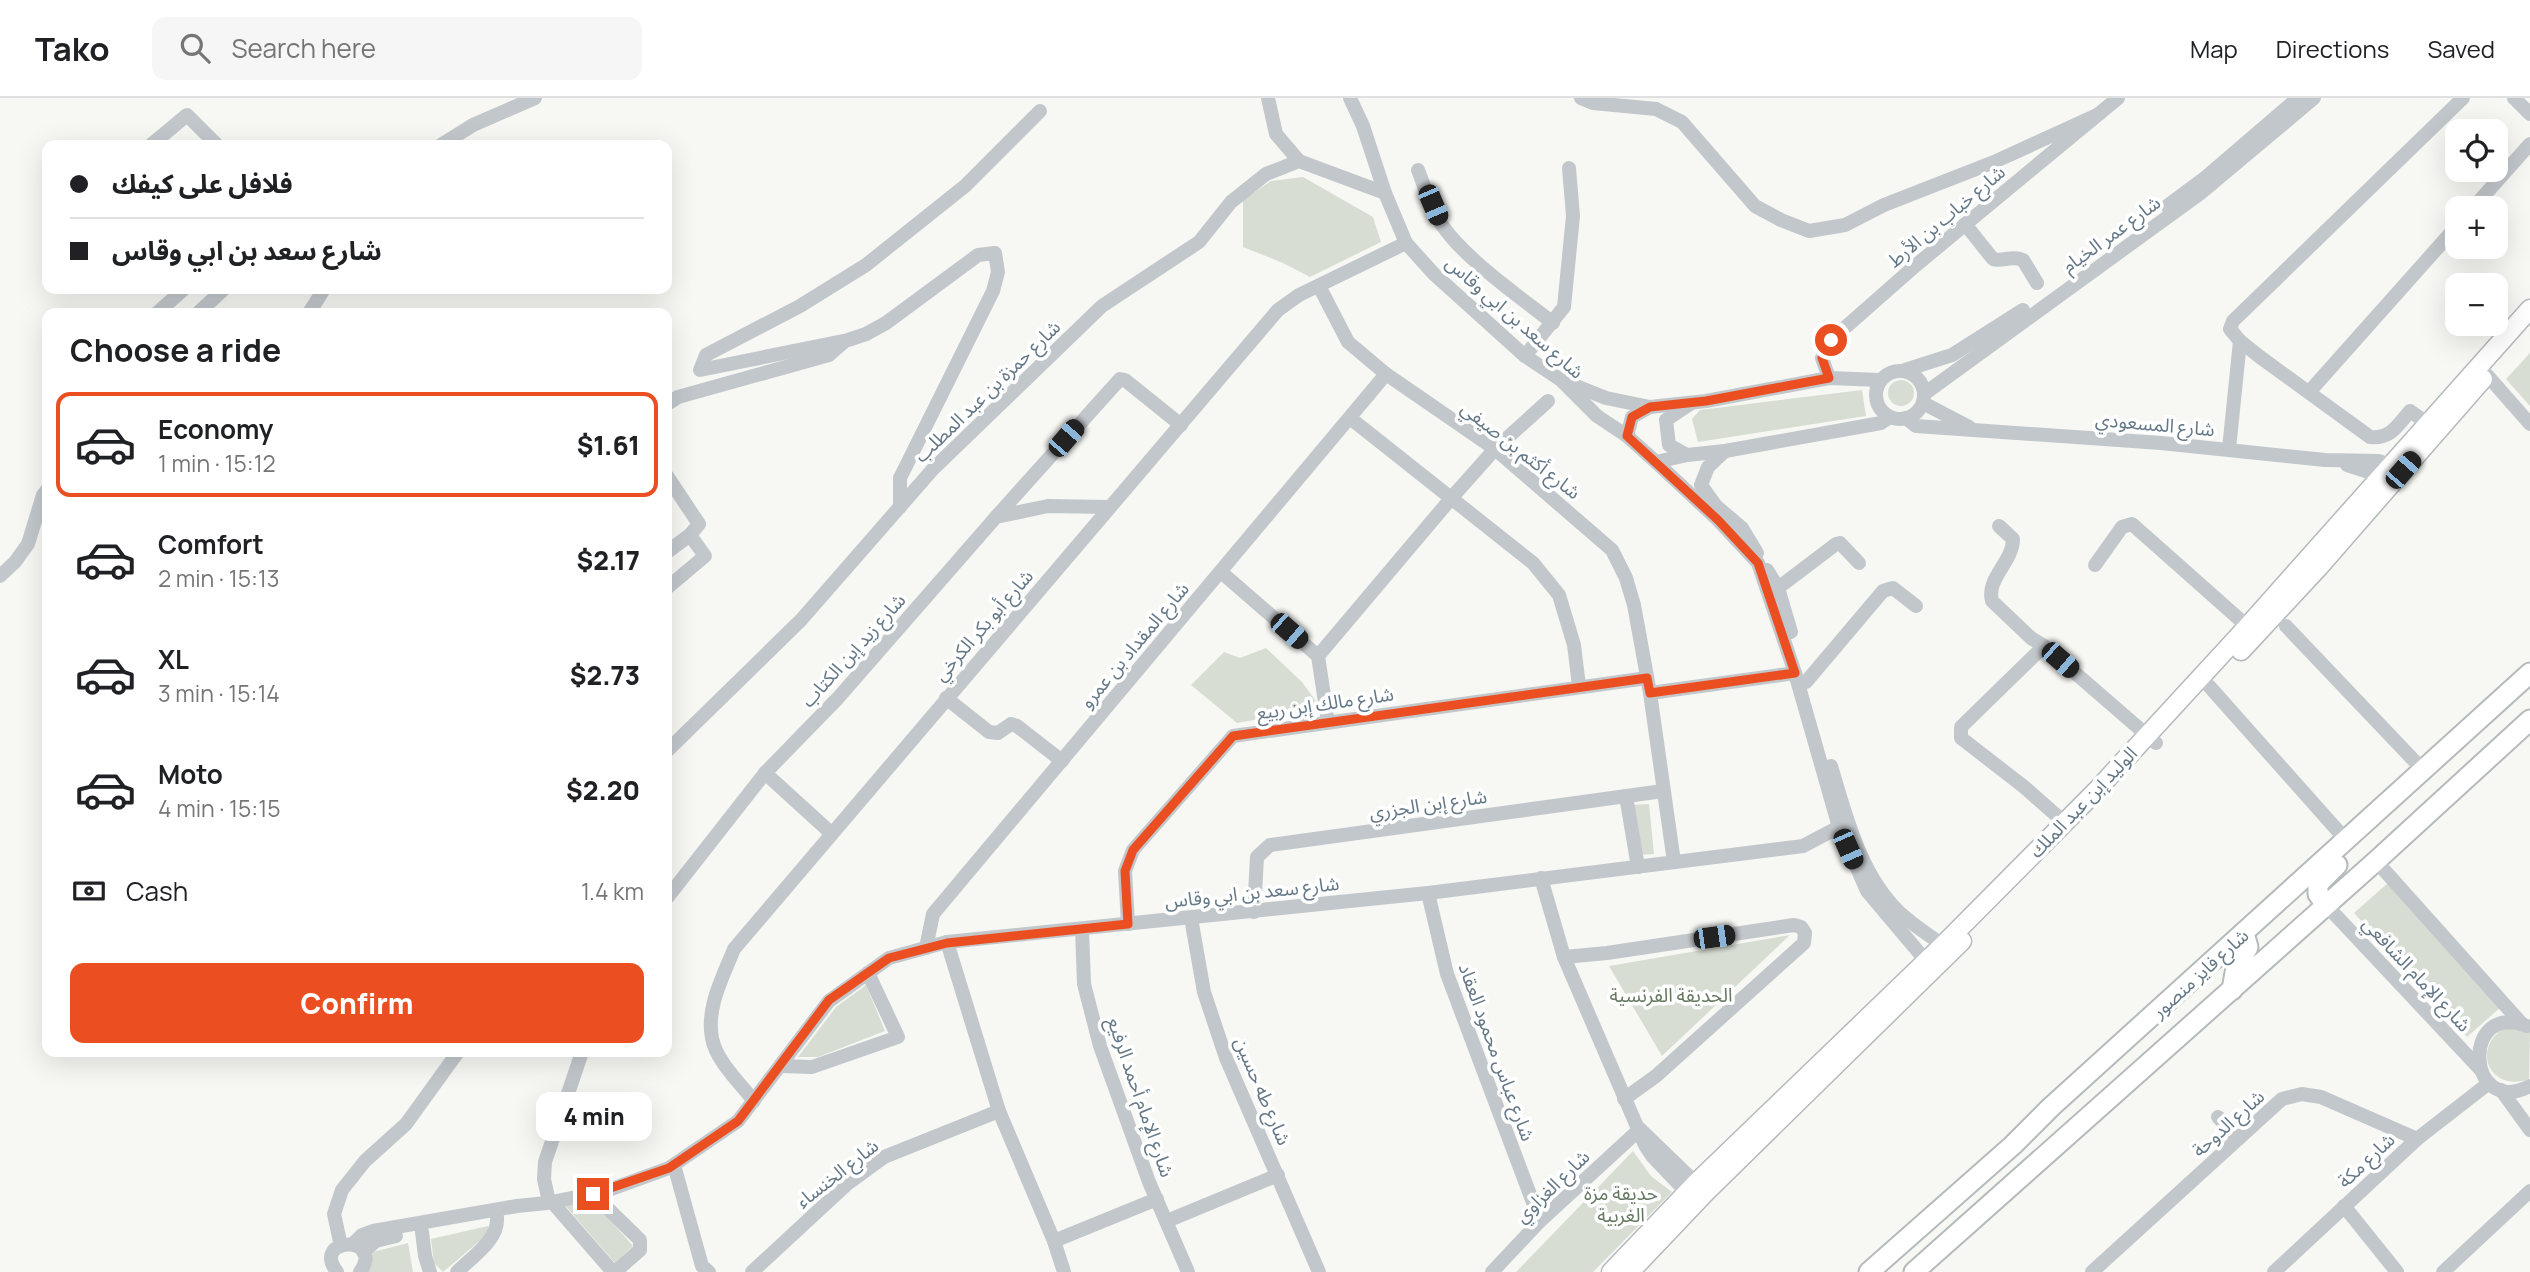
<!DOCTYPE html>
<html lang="en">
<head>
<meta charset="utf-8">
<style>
  :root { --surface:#fff; --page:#f6f6f6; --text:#202124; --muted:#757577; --line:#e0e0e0; --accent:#eb4f21 }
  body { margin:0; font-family:Manrope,"Noto Sans Arabic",sans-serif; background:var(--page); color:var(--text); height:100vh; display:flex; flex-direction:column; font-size:26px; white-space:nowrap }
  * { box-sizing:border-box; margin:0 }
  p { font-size:23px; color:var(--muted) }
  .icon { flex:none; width:38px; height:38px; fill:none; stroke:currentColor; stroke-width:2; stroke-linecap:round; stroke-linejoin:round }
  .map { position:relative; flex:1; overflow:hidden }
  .details { position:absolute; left:42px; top:210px; width:630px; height:749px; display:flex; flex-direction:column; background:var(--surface); border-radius:14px; box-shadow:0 7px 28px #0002 }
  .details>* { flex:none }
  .guide { position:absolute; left:42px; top:42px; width:630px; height:154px; border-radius:14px; box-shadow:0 7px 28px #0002; display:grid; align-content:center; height:154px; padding:0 28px; background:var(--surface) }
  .tools { position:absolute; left:2445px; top:21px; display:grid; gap:14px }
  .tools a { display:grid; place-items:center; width:63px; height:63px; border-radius:14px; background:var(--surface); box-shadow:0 7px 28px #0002; font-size:35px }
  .end { position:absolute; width:32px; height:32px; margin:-16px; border:9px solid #eb4f21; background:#fff; box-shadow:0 0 0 4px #fff }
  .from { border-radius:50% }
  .bubble { position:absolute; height:49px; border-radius:14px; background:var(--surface); box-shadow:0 7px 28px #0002; font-size:23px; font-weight:800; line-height:49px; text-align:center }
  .car { position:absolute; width:21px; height:42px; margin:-21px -10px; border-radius:9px; box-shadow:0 0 5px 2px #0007; background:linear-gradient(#222 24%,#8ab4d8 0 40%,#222 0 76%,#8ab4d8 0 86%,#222 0) }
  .guide b { display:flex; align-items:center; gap:24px; height:66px; font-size:26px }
  .guide b+b { border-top:2px solid var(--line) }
  .guide i { width:18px; height:18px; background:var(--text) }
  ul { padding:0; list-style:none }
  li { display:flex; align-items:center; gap:21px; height:105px; margin:0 14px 10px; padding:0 14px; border:4px solid transparent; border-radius:14px }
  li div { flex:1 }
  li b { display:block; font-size:26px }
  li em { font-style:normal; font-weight:800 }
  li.active { border-color:var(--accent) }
  li>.icon { width:63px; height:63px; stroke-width:1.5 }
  h2 { padding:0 28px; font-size:32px; line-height:84px }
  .pay { display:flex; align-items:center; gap:18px; height:77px; padding:0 28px; font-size:26px }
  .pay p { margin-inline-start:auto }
  .button { display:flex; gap:14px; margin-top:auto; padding:14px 28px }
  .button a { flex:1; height:80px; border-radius:14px; background:var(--accent); color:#fff; font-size:28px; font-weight:800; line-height:80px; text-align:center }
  header { display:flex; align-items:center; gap:42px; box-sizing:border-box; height:98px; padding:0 35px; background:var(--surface); border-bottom:2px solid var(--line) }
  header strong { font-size:33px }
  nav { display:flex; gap:38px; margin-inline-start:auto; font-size:24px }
  .search { width:490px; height:63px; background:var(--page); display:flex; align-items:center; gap:18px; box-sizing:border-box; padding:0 24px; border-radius:14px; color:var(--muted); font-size:26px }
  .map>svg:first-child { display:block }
</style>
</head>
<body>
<header>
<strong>Tako</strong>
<div class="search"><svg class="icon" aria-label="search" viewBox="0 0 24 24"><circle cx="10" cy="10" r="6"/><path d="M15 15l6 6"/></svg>Search here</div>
<nav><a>Map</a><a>Directions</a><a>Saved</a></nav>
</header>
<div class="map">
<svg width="2530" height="1174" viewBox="0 0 2530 1174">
  <rect width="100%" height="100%" fill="#f7f8f4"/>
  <g fill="#d7ddd3">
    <path d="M1303 79 1373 119 1381 144 1310 179 1283 165 1243 149V102L1271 83Z"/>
    <path d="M2530 255V308L2506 281Z"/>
    <circle cx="1901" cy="295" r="13"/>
    <path d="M1862 292 1866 318 1698 344 1692 321 1700 312Z"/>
    <path d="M1266 550 1302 584 1321 610 1237 625 1191 587 1224 554 1240 560Z"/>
    <path d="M1649 706 1654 756 1639 757 1631 707Z"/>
    <path d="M2389 784 2502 908 2467 939 2354 815Z"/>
    <path d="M1790 837 1662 958 1609 868Z"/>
    <path d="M866 887 885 933 818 959H798L836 909Z"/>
    <path d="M2504 930 2530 933 2529 981C2491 995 2470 952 2504 930Z"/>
    <path d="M1633 1053 1651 1078 1672 1094 1593 1174H1516Z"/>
    <path d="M591 1100 633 1148 615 1165 563 1105Z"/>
    <path d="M488 1128 489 1135 443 1174 434 1165 431 1141Z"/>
    <path d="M408 1145 413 1174H367L373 1154Z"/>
  </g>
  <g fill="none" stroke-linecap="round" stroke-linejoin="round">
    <g stroke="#b3b9bd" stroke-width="21">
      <g id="major">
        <path d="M2241 553 2319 469 2483 281"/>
        <path d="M1611 1174 1696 1085 1943 847 2096 693 2246 530 2530 211"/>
        <path d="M1630 1174 1706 1094 1962 843"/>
      </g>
    </g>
    <g stroke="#b5babd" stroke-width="23">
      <g id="highway">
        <path d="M2326 807 2318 796V786L2337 767"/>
        <path d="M2232 892 2235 875 2248 849 2246 842 2238 840"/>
        <path d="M1869 1174 2013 1047 2051 1009 2530 575"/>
        <path d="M1914 1174 2376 763 2530 622"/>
      </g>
    </g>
    <g stroke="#c2c7cb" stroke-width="14">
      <path d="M1268 0 1276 36 1299 63"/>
      <path d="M1350 0 1363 28 1385 95 1406 145 1434 176 1525 258 1561 282 1597 318 1627 338 1656 364 1718 422 1758 465 1795 575 1839 729 1867 793 1932 870"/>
      <path d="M1581 0 1593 5 1656 11 1682 24 1755 108 1781 122 1809 133 1845 127 1884 107 1994 64 2099 16"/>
      <path d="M2514 0 2530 16"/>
      <path d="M151 47 187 17 217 47"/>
      <path d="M441 47 473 27 535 0"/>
      <path d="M1418 72C1425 90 1431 111 1442 127 1465 161 1520 199 1553 225"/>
      <path d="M2167 108 2206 79 2298 0"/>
      <path d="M2473 110 2530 46"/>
      <path d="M1965 126 1993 161C2002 164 2012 157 2023 162L2037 185"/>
      <path d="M1319 188 1348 244 1386 276 1495 351 1612 452 1626 480 1634 507 1650 595 1674 764"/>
      <path d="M157 215 184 191"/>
      <path d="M198 215 224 191"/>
      <path d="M309 215 324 191"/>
      <path d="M843 243 700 272 706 257 800 208 866 167 965 88 1040 13"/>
      <path d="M1525 258 1564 209 1573 118 1569 70"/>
      <circle cx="1900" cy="297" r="24"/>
      <path d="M1902 273 1952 257 2023 212"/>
      <path d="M2487 277 2530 326"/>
      <path d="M1829 280 1822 260 1831 242 1915 168 2118 0"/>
      <path d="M1566 284 1606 300 1650 309 1706 303 1829 280 1880 282"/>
      <path d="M2310 293 2457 128"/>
      <path d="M1924 296 2202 94 2314 0"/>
      <path d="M1923 305 1969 329"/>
      <path d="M667 306 678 299 829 257 845 243 866 236 886 225 978 157 995 155 998 174 993 193 900 380V409"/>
      <path d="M1350 320 1533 465 1559 497 1574 547 1579 588"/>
      <path d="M1906 320 1916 328 2161 345 2325 362 2379 363 2399 370"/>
      <path d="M2427 325 2410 313C2397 328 2391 341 2370 339L2260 259 2240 243 2230 231 2233 223 2463 0"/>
      <path d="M1627 338 1632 319 1650 309"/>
      <path d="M2229 351 2240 243"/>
      <path d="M1725 353 1708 369 1701 387 1716 408 1742 430 1757 455"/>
      <path d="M1687 357 1669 347 1666 322 1690 306"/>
      <path d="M1656 364 1687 357 1725 353 1881 325 1890 319"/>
      <path d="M2347 367 2372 375 2390 384"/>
      <path d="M667 378 699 426 690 437 667 454"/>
      <path d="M996 419 1120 281 1125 282 1181 327"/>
      <path d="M1999 428 2013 441C2013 464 1986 480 1992 503L2031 540 2044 548 2156 645"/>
      <path d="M2095 467 2122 429 2132 426 2247 528"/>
      <path d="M1767 472 1778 490 1791 534"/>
      <path d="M1221 474 1318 558 1328 624"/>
      <path d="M0 478 15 464 28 446 43 397 47 392"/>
      <path d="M667 490 705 458 690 437"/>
      <path d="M1778 490 1836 446 1840 445 1859 465"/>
      <path d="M2286 528 2423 672"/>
      <path d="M2044 548 1961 629V640L2023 688 2064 724"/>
      <path d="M1318 558 1454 397 1495 351 1548 303"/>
      <path d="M1806 584 1883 493 1893 490 1916 508"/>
      <path d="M2209 588 2346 742"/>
      <path d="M1650 595 1795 575"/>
      <path d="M946 600 989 634 998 635 1011 626 1017 628 1062 663"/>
      <path d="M667 653 801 522 933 371 1102 208 1199 144 1231 104 1266 76 1299 63 1385 95"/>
      <path d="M1831 668C1846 718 1860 776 1899 814 1915 829 1933 840 1952 853"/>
      <path d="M765 675 831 735"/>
      <path d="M1626 698 1638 769"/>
      <path d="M2376 763 2522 926"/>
      <path d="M1541 780 1564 859 1645 1047 1653 1059 1693 1101"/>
      <path d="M1428 795 1447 876 1540 1123"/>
      <path d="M667 800 765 675 838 600 996 419 1048 408 1109 409"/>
      <path d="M2326 807 2480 971"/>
      <path d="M1254 814 1257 759 1270 747 1663 693"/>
      <path d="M1191 820 1204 894 1226 960 1319 1174"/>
      <path d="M1128 826 1125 773 1133 752 1233 638 1647 580"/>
      <path d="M1082 831 1084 886 1100 948 1149 1084 1188 1174"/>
      <path d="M947 844 999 1013 1054 1143 1064 1174"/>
      <path d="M926 850 933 816 1386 276"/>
      <path d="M1564 859 1607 855 1794 827 1801 829 1805 835 1804 845 1656 978 1624 1001"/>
      <path d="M2527 928C2460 902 2466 1021 2530 988"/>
      <path d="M780 968 812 969 898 939 868 875"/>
      <path d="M2501 992 2530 1032"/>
      <path d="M754 1003C740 985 716 963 712 940 706 909 723 879 734 851L1278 212 1299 197 1406 145"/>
      <path d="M2218 1019 2238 1041"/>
      <path d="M1641 1032 1702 1091"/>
      <path d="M674 1067 702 1168 709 1174"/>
      <path d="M593 1096 640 1142V1152L615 1174"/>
      <path d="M549 1104 544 1081 545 1064 582 954"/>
      <path d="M552 1104 613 1174"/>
      <path d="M2344 1108 2397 1174"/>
      <path d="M1167 1123 1278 1077"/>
      <path d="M422 1134 425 1158 430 1174"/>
      <path d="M1054 1143 1157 1101"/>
      <path d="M353 1146 362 1137 373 1133 517 1108 547 1105 606 1093 669 1070 738 1023 829 903 889 860 947 844 1428 795 1803 748 1839 729 1849 728"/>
      <path d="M341 1148 334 1116 342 1092 365 1063 406 1026 458 954"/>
      <path d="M363 1154 376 1143 396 1138"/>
      <path d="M337 1174C310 1138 386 1137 360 1174"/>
      <path d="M457 1174C472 1159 499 1142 497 1119"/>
      <path d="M752 1174 847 1086 884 1059 999 1013"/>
      <path d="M1492 1174 1540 1123 1640 1031"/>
      <path d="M2092 1174 2282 1001 2302 996 2321 999 2417 1041"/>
      <path d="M2274 1174 2417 1041 2489 985"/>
      <path d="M2443 1174 2530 1093"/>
    </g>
    <use href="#major" stroke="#fff" stroke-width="18"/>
    <use href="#highway" stroke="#fff" stroke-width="19"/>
  </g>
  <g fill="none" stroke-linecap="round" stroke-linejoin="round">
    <path stroke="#eb4f21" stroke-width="9" d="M593 1096 669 1070 738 1023 829 902 889 860 947 845 1128 826 1125 773 1133 752 1233 638 1647 580 1650 595 1795 575 1758 465 1718 422 1627 338 1632 319 1650 309 1706 303 1829 280 1822 260 1831 242"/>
  </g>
  <g text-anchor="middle" stroke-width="7" stroke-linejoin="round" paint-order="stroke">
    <g font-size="19" fill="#657887" stroke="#fff">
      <text transform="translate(1946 118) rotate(-40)" y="7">شارع خباب بن الأرط</text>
      <text transform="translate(2111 136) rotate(-36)" y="7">شارع عمر الخيام</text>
      <text transform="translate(1515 219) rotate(41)" y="7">شارع سعد بن ابي وقاس</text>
      <text transform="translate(987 293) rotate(-44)" y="7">شارع حمزة بن عبد المطلب</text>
      <text transform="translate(2155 326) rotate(5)" y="7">شارع المسعودي</text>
      <text transform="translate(1521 352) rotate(38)" y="7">شارع أكثم بن صيفي</text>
      <text transform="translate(983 527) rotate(-49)" y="7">شارع أبو بكر الكرخي</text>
      <text transform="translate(1134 547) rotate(-50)" y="7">شارع المقداد بن عمرو</text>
      <text transform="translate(853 552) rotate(-48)" y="7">شارع زيد إبن الكتاب</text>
      <text transform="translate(1325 605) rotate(-8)" y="7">شارع مالك إبن ربيع</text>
      <text transform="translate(2083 704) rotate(-46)" y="7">الوليد إبن عبد الملك</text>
      <text transform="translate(1428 706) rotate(-8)" y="7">شارع إبن الجزري</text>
      <text transform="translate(1252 794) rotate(-6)" y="7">شارع سعد بن ابي وقاس</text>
      <text transform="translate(2200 875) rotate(-42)" y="7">شارع فايز منصور</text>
      <text transform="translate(2417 876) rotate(47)" y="7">شارع الإمام الشافعي</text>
      <text transform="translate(1497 954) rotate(70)" y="7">شارع عباس محمود العقاد</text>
      <text transform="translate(1263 993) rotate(67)" y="7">شارع طه حسين</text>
      <text transform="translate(1141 999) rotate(71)" y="7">شارع الإمام أحمد الرفيع</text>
      <text transform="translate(2228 1025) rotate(-42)" y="7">شارع الدوحة</text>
      <text transform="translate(2366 1062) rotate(-43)" y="7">شارع مكة</text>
      <text transform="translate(837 1075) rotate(-38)" y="7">شارع الخنساء</text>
      <text transform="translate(1552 1088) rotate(-44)" y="7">شارع الغزاوي</text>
    </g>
    <g font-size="19" fill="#657860" stroke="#fff">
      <text x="1671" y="904">الحديقة الفرنسية</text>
      <text x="1621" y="1102">حديقة مزة<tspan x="1621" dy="22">الغربية</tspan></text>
    </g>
  </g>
</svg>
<div class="tools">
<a><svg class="icon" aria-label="locate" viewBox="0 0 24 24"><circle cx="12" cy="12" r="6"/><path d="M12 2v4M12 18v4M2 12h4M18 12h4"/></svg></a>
<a>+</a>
<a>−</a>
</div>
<i class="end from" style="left:1831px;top:242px"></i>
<i class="end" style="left:593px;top:1096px"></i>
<div class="bubble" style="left:536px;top:994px;width:116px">4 min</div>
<i class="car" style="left:1433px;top:107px;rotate:157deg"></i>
<i class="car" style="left:1066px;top:340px;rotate:41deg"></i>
<i class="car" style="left:2403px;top:372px;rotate:41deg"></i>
<i class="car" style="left:1289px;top:533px;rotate:131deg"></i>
<i class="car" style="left:2060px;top:562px;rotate:131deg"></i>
<i class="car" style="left:1848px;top:751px;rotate:156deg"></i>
<i class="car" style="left:1714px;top:839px;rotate:82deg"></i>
<div class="guide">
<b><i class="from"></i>فلافل على كيفك</b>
<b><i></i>شارع سعد بن ابي وقاس</b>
</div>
<section class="details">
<h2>Choose a ride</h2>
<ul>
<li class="active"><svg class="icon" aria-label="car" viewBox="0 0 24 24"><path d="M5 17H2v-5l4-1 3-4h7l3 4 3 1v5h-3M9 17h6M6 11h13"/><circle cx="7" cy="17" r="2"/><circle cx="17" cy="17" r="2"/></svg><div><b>Economy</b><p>1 min · 15:12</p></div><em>$1.61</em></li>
<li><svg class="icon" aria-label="car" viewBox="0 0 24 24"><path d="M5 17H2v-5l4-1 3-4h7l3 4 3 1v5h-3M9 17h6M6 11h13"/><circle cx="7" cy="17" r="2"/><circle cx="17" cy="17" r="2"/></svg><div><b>Comfort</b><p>2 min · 15:13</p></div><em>$2.17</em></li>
<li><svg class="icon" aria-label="car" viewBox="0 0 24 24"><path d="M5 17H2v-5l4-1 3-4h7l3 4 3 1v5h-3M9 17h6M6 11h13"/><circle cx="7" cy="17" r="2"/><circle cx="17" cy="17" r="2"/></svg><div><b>XL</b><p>3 min · 15:14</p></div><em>$2.73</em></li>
<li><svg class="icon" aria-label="car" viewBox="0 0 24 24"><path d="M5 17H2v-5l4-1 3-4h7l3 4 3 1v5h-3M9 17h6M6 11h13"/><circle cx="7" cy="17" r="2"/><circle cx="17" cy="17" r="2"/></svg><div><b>Moto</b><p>4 min · 15:15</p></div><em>$2.20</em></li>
</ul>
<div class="pay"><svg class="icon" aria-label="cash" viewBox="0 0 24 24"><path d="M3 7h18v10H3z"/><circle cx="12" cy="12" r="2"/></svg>Cash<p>1.4 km</p></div>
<div class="button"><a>Confirm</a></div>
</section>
</div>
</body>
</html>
